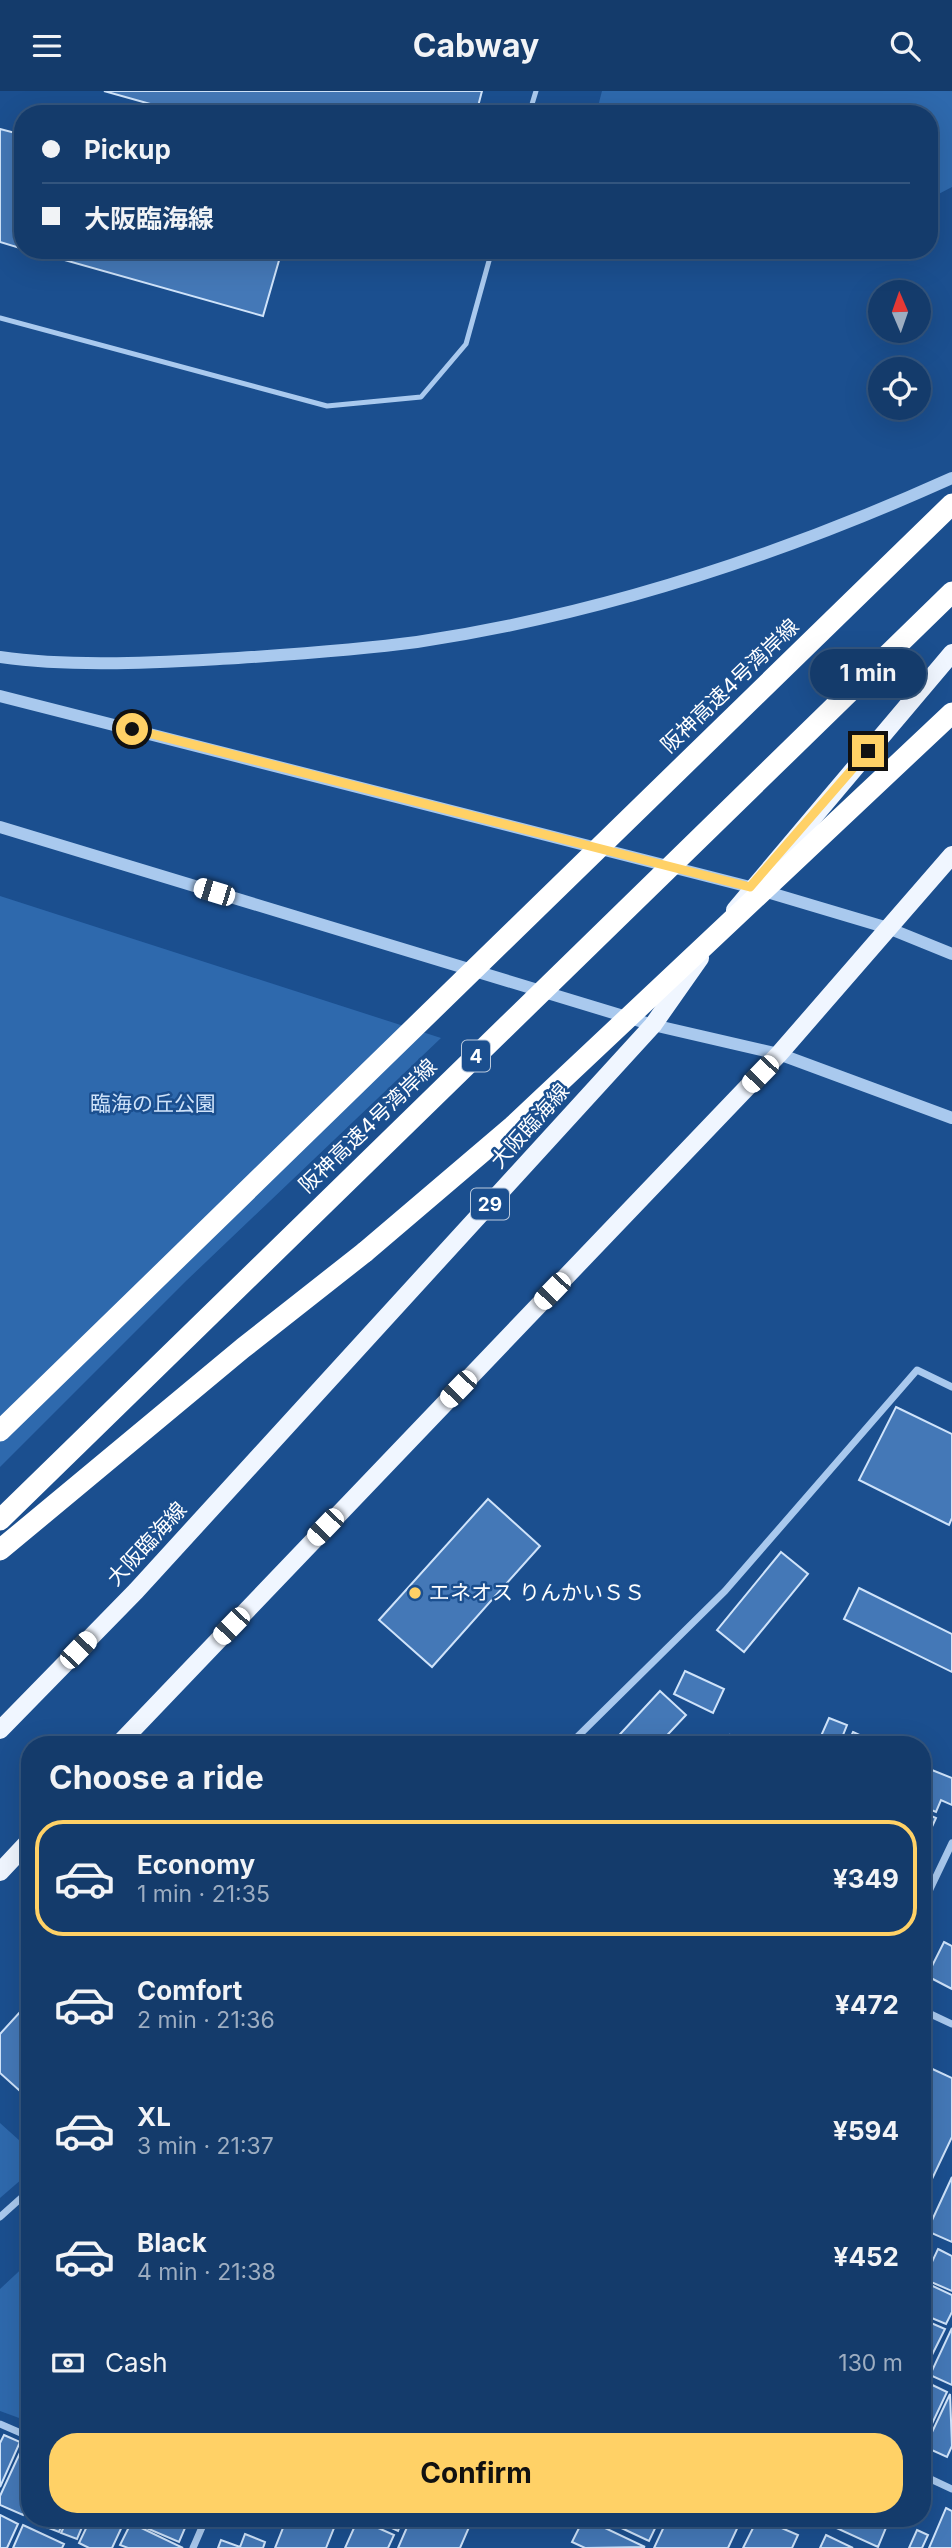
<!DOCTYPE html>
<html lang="en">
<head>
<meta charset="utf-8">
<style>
  :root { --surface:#143b6b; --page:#1d4271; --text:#f1f3f6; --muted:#9dadc1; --line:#33557e; --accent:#ffd166 }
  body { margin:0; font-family:Inter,"Noto Sans JP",sans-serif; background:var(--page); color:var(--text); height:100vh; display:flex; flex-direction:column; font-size:26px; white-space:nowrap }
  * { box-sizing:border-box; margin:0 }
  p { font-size:23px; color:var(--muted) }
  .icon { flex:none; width:38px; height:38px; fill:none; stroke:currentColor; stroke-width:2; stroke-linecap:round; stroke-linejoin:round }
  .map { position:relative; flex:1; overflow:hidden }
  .details { position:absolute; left:21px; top:1645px; width:910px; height:791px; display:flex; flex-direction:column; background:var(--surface); border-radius:28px; box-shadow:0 7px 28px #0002,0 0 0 2px var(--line) }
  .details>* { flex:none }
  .guide { position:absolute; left:14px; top:14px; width:924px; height:154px; border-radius:28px; box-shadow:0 7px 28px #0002,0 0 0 2px var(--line); display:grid; align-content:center; height:154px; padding:0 28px; background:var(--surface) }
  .needle { width:46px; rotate:358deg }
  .tools { position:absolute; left:868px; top:189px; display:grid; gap:14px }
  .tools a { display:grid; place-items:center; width:63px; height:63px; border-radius:50%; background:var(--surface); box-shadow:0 7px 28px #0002,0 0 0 2px var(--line); font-size:35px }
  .end { position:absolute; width:32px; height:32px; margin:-16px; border:9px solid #ffd166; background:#111; box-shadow:0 0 0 4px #111 }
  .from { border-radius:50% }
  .bubble { position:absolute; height:49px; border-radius:24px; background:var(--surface); box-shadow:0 7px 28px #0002,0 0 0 2px var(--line); font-size:23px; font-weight:700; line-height:49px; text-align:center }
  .car { position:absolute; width:21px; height:42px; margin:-21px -10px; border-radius:9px; box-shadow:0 0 5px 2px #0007; background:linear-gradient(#fff 24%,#345 0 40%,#fff 0 76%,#345 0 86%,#fff 0) }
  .guide b { display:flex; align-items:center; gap:24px; height:66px; font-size:26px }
  .guide b+b { border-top:2px solid var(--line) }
  .guide i { width:18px; height:18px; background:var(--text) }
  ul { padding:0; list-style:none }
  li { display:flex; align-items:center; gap:21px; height:116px; margin:0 14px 10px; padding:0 14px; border:4px solid transparent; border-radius:28px }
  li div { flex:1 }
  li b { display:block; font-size:26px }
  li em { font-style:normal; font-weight:700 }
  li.current { border-color:var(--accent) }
  li>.icon { width:63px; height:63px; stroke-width:1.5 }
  h2 { padding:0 28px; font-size:32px; line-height:84px }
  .pay { display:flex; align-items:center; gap:18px; height:77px; padding:0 28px; font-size:26px }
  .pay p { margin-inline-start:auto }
  .action { display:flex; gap:14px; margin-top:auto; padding:14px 28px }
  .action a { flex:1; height:80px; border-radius:28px; background:var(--accent); color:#111; font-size:28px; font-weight:700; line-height:80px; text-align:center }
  header { display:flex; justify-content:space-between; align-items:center; height:91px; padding:0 28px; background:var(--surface); font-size:32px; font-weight:700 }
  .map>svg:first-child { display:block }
</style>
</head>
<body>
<header><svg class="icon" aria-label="menu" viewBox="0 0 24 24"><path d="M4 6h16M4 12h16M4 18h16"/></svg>Cabway<svg class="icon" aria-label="search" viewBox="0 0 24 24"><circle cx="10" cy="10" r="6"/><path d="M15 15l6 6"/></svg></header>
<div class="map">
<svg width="952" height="2457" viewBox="0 0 952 2457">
  <rect width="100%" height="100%" fill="#1b4f8f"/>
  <g fill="#2e69ad">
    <path d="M602 0H952V96L929 108V23H596Z"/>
    <path d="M0 805 441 947 186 1190 0 1376Z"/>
    <path d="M0 2032 30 2059V2081L0 2107Z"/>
    <path d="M30 2170V2331L0 2320V2198Z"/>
  </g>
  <g fill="#4478b7" stroke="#cfe3fa" stroke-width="2">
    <path d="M104 0H482L476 23H186Z"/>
    <path d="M0 38 23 44V158L0 151Z"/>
    <path d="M29 159H282L263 225Z"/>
    <path d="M896 1316 952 1343V1427L949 1434 859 1389Z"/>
    <path d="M488 1408 540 1455 432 1576 379 1529Z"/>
    <path d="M781 1461 808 1483 744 1561 717 1539Z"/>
    <path d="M859 1497 952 1543V1581L844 1528Z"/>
    <path d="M685 1580 724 1598 713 1622 674 1603Z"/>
    <path d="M660 1600 686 1624 658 1654H610Z"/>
    <path d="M829 1627 847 1634 839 1654H817Z"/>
    <path d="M853 1641 881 1654H847Z"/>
    <path d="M730 1644 751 1654H725Z"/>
    <path d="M922 1675 952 1687V1714L941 1709 936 1721 922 1715Z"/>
    <path d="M922 1721 936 1727 925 1751 922 1750Z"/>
    <path d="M944 1851 952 1855V1898L927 1885Z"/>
    <path d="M30 1910V2009L0 1982V1943Z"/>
    <path d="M926 1975 952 1987V2046L922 2109V1983Z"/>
    <path d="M952 2086V2151L927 2140Z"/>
    <path d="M938 2158 952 2165V2200L924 2188Z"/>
    <path d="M922 2190 952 2204V2221L946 2233 922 2223Z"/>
    <path d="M922 2228 945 2238 932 2264 922 2260Z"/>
    <path d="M952 2237V2294L930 2284Z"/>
    <path d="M924 2290 947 2301 922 2354V2294Z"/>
    <path d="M950 2303 952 2355 947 2366 925 2356Z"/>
    <path d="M4 2344 20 2351 0 2396V2352Z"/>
    <path d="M24 2353 30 2355V2409L23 2424 0 2414V2405Z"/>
    <path d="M946 2417 952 2420V2457H929Z"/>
    <path d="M0 2424 18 2433 7 2457H0Z"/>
    <path d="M50 2427H65L59 2441 46 2436Z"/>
    <path d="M68 2427H86L77 2448 61 2442Z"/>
    <path d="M91 2427H126L112 2457H89L79 2452Z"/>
    <path d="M131 2427H182L188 2430 179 2451 130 2430Z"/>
    <path d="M287 2427H338L326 2457H275Z"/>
    <path d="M370 2427H403L398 2440Z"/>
    <path d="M411 2427H473L460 2457H398Z"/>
    <path d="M584 2427 645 2456 585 2457 572 2451Z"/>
    <path d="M600 2427H660L649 2450Z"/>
    <path d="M668 2427H742L728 2457H654Z"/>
    <path d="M758 2427 798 2444 792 2457H743Z"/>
    <path d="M835 2427H890L878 2456 832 2435Z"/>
    <path d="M358 2428 394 2444 388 2457H345Z"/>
    <path d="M131 2432 183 2457H128L120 2454Z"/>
    <path d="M23 2434 64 2453 62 2457H13Z"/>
    <path d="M917 2439 928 2444 922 2457H909Z"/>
    <path d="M245 2443 265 2451 263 2457H218L221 2449 240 2456Z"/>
    <path d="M826 2444 853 2457H820Z"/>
  </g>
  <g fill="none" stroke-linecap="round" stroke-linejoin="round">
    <g stroke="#a9c9ee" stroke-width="5">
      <path d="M529 23 536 0"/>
      <path d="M0 227 327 315 421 306 466 253 492 159"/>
    </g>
    <g stroke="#a9c9ee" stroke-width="7">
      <path d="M569 1654 725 1500 917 1279 952 1296"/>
      <path d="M922 1815 952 1752"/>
      <path d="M922 1919 952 1933"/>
      <path d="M0 2126 30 2099"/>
      <path d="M0 2333 30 2346"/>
      <path d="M922 2384 952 2398"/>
      <path d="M193 2457 206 2427"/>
    </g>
    <g stroke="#a9c9ee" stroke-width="12">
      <path d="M0 566C77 577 160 571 238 567 298 563 358 559 417 551 604 523 781 464 952 387"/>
      <path d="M0 605 750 796 888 837 952 863"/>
      <path d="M0 736 653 934 779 963 952 1027"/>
    </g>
    <g stroke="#f0f6ff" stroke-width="18">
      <path d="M735 819 952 562"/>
      <path d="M0 1639 136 1500 653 934 700 867"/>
      <path d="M118 1654 779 963 952 764"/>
      <path d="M0 1781 30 1749"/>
    </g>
    <path stroke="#fff" stroke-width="21" d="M0 1459 243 1257 365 1161"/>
    <g stroke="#fff" stroke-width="21">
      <path d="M365 1161 513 1035 952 622"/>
      <path d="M0 1340 952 413"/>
      <path d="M0 1429 952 501"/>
    </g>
  </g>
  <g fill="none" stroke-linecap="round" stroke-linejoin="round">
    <path stroke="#ffd166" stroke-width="9" d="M132 638 750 796 868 660"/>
  </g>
  <circle fill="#ffd166" stroke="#1b4f8f" stroke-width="2.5" cx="415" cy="1502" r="7"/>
  <g text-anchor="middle" stroke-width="5" stroke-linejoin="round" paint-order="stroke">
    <g fill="#1b4f8f" stroke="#bbcadd" stroke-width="2">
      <rect x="462" y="949.5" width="28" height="31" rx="5"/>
      <rect x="471" y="1097.5" width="38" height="31" rx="5"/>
    </g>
    <g font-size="19" font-weight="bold" fill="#fff">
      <text x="476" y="972">4</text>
      <text x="490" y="1120">29</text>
    </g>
    <g font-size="21" fill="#fff" stroke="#1b4f8f">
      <text transform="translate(730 595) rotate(-44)" y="7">阪神高速4号湾岸線</text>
      <text transform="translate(368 1035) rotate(-44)" y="7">阪神高速4号湾岸線</text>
      <text transform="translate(530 1035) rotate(-48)" y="7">大阪臨海線</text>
      <text transform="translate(147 1453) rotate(-47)" y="7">大阪臨海線</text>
    </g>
    <g font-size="21" fill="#cfe3fa" stroke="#1b4f8f">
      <text x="153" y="1020">臨海の丘公園</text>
    </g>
    <g font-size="21" fill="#fff" stroke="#1b4f8f" text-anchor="start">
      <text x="429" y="1509">エネオス りんかいＳＳ</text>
    </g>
  </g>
</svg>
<div class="tools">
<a><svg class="needle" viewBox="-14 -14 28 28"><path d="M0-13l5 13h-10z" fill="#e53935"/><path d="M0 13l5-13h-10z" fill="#9dadc1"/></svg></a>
<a><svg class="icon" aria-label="locate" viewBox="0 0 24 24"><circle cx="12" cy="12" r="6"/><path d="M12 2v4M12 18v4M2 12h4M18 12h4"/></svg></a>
</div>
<i class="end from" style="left:132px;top:638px"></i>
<i class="end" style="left:868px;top:660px"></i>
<div class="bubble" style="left:810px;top:558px;width:116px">1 min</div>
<i class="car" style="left:214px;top:801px;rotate:287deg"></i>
<i class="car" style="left:760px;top:983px;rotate:224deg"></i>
<i class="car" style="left:552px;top:1200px;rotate:224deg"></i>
<i class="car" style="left:458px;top:1298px;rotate:224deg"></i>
<i class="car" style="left:325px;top:1436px;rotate:224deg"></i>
<i class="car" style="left:231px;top:1535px;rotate:224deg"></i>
<i class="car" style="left:78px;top:1559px;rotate:44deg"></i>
<div class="guide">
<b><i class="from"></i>Pickup</b>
<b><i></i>大阪臨海線</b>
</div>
<section class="details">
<h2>Choose a ride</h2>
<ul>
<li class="current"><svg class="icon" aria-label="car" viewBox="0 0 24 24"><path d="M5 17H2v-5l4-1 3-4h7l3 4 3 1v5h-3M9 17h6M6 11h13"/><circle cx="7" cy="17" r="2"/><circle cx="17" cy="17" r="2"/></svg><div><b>Economy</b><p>1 min · 21:35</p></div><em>¥349</em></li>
<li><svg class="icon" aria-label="car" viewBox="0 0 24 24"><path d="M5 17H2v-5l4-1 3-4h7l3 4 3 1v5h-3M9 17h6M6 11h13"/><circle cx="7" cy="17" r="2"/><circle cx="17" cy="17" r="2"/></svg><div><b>Comfort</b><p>2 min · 21:36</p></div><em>¥472</em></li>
<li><svg class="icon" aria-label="car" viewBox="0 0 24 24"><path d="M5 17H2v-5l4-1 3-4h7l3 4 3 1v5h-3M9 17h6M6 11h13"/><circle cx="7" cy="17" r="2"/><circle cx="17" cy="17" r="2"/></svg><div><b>XL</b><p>3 min · 21:37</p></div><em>¥594</em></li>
<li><svg class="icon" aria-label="car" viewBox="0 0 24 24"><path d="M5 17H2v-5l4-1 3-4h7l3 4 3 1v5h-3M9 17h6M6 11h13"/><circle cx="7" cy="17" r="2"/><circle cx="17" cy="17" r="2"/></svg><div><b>Black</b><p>4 min · 21:38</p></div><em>¥452</em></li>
</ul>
<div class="pay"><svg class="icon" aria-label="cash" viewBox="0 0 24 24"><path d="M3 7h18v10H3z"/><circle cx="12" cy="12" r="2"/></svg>Cash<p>130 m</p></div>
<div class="action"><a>Confirm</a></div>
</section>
</div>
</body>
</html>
